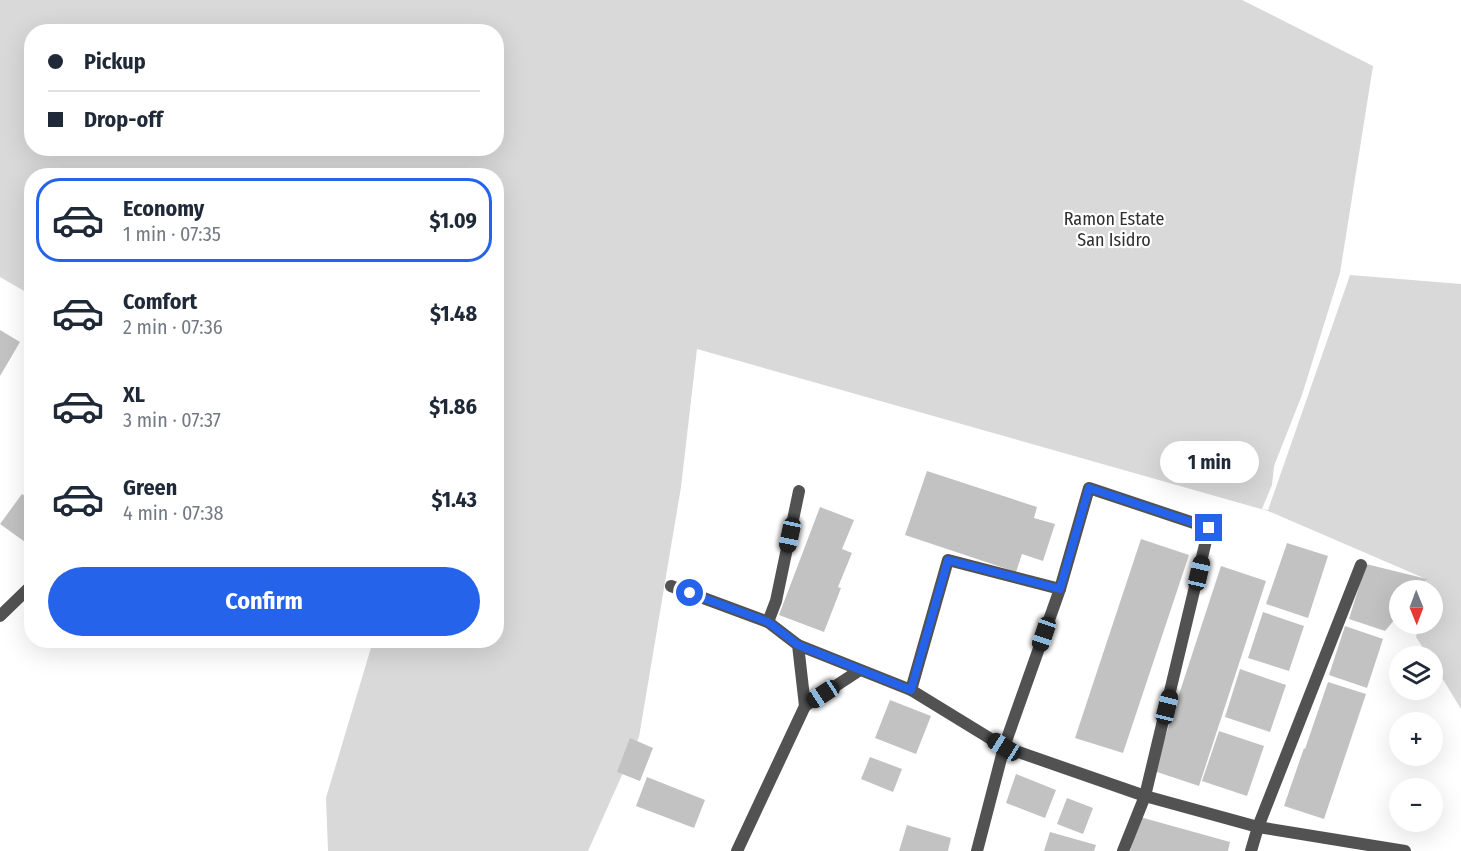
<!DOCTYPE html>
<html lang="en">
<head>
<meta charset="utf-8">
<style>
  :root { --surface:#fff; --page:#f2f2f3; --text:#1f2937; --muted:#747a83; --line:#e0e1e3; --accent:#2563eb }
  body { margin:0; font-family:"Fira Sans Condensed",sans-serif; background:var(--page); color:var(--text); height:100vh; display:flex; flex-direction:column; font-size:22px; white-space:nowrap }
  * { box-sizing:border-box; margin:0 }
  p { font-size:20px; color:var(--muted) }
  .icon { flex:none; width:33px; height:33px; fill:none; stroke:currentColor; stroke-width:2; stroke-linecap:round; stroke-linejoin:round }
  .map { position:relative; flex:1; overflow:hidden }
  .drawer { position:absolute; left:24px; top:168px; width:480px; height:480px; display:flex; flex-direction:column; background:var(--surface); border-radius:24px; box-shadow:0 6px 24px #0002 }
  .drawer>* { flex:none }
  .guide { position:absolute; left:24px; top:24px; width:480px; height:132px; border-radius:24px; box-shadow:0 6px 24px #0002; display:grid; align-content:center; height:132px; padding:0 24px; background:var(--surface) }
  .needle { width:39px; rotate:179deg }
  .fabs { position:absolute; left:1389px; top:580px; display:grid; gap:12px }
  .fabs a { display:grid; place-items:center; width:54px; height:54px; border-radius:50%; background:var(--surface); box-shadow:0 6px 24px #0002; font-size:30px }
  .end { position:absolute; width:27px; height:27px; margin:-14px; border:8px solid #2563eb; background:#fff; box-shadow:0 0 0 3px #fff }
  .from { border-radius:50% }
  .bubble { position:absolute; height:42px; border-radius:21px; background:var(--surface); box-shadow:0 6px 24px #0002; font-size:20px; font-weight:700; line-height:42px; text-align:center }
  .car { position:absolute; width:18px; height:36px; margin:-18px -9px; border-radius:8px; box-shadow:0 0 4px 2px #0007; background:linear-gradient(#222 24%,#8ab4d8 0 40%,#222 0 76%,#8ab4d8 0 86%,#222 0) }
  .guide b { display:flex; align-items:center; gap:21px; height:57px; font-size:22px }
  .guide b+b { border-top:2px solid var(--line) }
  .guide i { width:15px; height:15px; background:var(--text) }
  ul { padding:10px 0 0; list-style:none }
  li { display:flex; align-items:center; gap:18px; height:84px; margin:0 12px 9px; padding:0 12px; border:3px solid transparent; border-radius:24px }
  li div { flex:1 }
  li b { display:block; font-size:22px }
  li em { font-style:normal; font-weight:700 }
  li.on { border-color:var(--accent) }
  li>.icon { width:54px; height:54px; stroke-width:1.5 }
  .primary-button { display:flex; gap:12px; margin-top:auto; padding:12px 24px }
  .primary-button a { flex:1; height:69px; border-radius:36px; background:var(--accent); color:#fff; font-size:24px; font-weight:700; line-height:69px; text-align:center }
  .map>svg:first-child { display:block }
</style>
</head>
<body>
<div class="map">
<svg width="1461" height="851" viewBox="0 0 1461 851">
  <rect width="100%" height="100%" fill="#fff"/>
  <path fill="#d9d9d9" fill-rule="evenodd" d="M0 0H1242L1373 66 1340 273 1302 395 1274 466 1272 485 1262 509 1268 510 1350 275 1461 284V709L1433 663 1432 657H1429L1416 637 1419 624H1432V591H1425L1426 579 1268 511 697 349 681 487 639 737 588 851H328L326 798 373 641 496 640V176H32L31 295 0 277ZM32 32H496V148H32Z"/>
  <g fill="#c2c2c2">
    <path d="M0 330 20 342 0 376Z"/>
    <path d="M927 471 1037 507 1034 518 1055 524 1043 561 1022 554 1016 572 905 535Z"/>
    <path d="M22 494 32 501V547L0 524Z"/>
    <path d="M820 507 854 520 842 549 852 553 838 587 841 588 824 632 779 615Z"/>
    <path d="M1141 539 1189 555 1123 753 1075 738Z"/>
    <path d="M1287 543 1328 556 1308 618 1266 604Z"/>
    <path d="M1366 564 1427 579 1417 591H1400V613L1385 631 1349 619Z"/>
    <path d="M1221 566 1266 581 1199 786 1154 771Z"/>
    <path d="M1263 612 1304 626 1289 671 1248 658Z"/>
    <path d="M1345 626 1383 639 1367 688 1329 675Z"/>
    <path d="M1240 669 1286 685 1270 732 1225 717Z"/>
    <path d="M1328 682 1366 694 1324 819 1284 806 1304 748 1305 749Z"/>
    <path d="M890 700 931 716 916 754 875 738Z"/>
    <path d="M1219 731 1264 746 1247 796 1202 781Z"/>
    <path d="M630 738 653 748 640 781 617 772Z"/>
    <path d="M870 757 902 769 893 792 861 779Z"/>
    <path d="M1016 774 1056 790 1045 818 1006 803Z"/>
    <path d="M647 777 705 800 694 828 636 806Z"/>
    <path d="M1067 798 1093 808 1083 834 1057 824Z"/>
    <path d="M1140 817 1230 842 1228 851H1130Z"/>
    <path d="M907 825 951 838 948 851H899Z"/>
    <path d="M1050 832 1096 845 1094 851H1044Z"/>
  </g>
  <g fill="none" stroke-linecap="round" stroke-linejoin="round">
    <g stroke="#525252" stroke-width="12">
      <path d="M671 586 768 622"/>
      <path d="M0 616 32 585"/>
      <path d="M798 645 911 690 1004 747 1145 796 1258 827 1405 851"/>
      <path d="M911 690 948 560 1060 589"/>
      <path d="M805 706 860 670"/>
      <path d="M737 851 805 706 798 645 768 622 776 601 799 491"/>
      <path d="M977 851 1004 747 1060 589 1089 488 1209 528 1145 796 1123 851"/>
      <path d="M1251 851 1258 827 1361 565"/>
    </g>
  </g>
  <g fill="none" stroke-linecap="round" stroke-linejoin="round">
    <path stroke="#2563eb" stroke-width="8" d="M690 593 768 622 798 645 911 690 948 560 1060 589 1089 488 1209 528"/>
  </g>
  <g text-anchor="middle" stroke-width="4.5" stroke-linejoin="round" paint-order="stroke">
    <g font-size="18" fill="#303030" stroke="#fff">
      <text x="1114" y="225">Ramon Estate<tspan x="1114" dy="21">San Isidro</tspan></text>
    </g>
  </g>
</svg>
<div class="fabs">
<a><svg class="needle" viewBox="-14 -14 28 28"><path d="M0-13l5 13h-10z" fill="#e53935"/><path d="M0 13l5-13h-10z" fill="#747a83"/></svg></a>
<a><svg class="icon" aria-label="layers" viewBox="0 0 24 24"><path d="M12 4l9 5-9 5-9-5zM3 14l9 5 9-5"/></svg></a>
<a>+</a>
<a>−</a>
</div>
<i class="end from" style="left:690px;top:593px"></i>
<i class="end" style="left:1209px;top:528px"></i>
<div class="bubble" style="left:1160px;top:441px;width:99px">1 min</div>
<i class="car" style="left:790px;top:535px;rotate:192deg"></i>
<i class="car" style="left:1199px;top:573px;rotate:13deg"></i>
<i class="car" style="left:1044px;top:634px;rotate:199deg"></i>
<i class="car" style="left:823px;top:694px;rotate:237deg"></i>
<i class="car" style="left:1167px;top:707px;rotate:14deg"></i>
<i class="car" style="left:1004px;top:747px;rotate:302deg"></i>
<div class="guide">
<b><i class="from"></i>Pickup</b>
<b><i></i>Drop-off</b>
</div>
<section class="drawer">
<ul>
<li class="on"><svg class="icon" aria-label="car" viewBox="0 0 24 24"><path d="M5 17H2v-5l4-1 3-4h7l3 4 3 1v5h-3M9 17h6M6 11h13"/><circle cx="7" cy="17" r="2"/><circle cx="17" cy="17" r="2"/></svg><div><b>Economy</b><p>1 min · 07:35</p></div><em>$1.09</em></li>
<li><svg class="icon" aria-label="car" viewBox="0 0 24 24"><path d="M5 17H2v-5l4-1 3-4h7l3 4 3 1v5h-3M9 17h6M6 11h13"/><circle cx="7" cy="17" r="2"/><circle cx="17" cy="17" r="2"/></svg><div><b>Comfort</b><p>2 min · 07:36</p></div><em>$1.48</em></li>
<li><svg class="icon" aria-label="car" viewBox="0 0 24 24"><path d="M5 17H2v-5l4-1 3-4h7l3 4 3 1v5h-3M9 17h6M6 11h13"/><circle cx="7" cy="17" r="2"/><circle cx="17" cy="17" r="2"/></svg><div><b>XL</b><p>3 min · 07:37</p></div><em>$1.86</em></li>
<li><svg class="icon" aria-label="car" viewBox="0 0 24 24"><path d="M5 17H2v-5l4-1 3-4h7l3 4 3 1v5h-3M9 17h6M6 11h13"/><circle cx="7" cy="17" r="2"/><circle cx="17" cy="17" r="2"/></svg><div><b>Green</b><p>4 min · 07:38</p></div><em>$1.43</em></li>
</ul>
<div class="primary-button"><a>Confirm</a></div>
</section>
</div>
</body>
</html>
